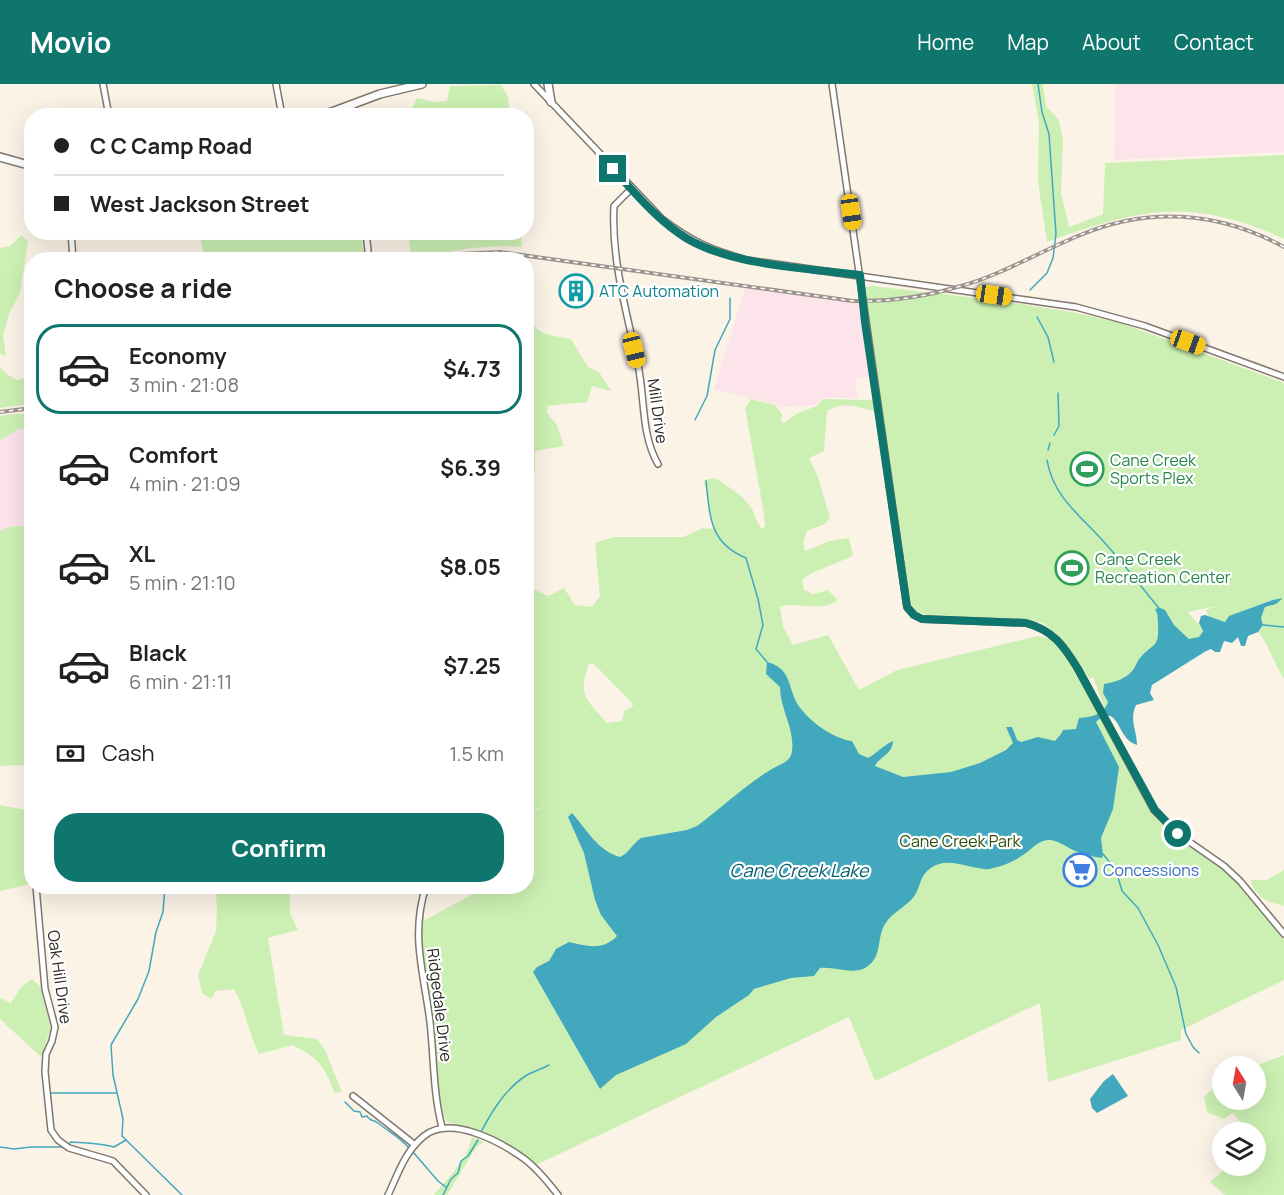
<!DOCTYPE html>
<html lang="en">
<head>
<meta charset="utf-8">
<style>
  :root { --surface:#fff; --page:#f2f2f2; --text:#222; --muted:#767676; --line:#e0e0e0; --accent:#0f766e }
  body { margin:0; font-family:Manrope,sans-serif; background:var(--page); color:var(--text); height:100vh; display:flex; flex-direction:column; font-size:22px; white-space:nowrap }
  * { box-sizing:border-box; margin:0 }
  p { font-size:20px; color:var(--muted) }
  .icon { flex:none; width:33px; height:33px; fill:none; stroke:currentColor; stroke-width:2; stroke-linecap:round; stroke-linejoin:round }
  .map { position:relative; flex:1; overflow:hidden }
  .details { position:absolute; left:24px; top:168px; width:510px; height:642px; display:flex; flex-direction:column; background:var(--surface); border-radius:24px; box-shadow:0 6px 24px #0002 }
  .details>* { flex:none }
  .hud { position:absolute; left:24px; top:24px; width:510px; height:132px; border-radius:24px; box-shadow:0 6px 24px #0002; display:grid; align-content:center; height:132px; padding:0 30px; background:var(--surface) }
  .needle { width:39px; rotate:349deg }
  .controls { position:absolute; left:1212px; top:972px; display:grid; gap:12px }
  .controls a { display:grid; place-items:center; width:54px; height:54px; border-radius:50%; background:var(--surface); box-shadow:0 6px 24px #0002; font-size:30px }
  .end { position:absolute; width:27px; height:27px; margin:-14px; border:8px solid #0f766e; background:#fff; box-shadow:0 0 0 3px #fff }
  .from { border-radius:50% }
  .car { position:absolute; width:18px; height:36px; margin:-18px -9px; border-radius:8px; box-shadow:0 0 4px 2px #0007; background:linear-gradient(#f5c518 24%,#345 0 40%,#f5c518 0 76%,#345 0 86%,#f5c518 0) }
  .hud b { display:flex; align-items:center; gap:21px; height:57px; font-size:22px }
  .hud b+b { border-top:2px solid var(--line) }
  .hud i { width:15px; height:15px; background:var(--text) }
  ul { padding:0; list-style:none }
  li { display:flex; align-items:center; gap:18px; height:90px; margin:0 12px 9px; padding:0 18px; border:3px solid transparent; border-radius:24px }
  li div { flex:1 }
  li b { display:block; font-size:22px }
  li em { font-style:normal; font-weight:700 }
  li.active { border-color:var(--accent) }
  li>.icon { width:54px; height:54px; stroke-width:1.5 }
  h2 { padding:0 30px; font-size:27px; line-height:72px }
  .pay { display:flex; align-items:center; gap:15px; height:66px; padding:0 30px; font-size:22px }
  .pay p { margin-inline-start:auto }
  .button { display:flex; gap:12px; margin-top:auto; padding:12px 30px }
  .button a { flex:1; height:69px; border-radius:24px; background:var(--accent); color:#fff; font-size:24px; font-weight:700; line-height:69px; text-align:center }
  header { display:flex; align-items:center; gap:36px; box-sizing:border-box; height:84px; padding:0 30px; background:var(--accent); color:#fff }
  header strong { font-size:28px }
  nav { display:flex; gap:33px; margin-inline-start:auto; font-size:21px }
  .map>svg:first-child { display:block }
</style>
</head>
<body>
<header>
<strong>Movio</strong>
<nav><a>Home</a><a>Map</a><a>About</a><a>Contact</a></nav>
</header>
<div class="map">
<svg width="1284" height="1111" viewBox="0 0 1284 1111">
  <rect width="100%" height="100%" fill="#fcf3e7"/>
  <g fill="#fde3ea">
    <path d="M1115 0H1284V68L1114 76Z"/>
    <path d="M745 204 860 219 871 292 856 295 857 314H821L817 321 786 323 714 305Z"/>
    <path d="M31 333V446L0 450V354Z"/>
  </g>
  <g fill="#ccf0b3" fill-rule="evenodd">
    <path d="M1032 0H1043L1046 22 1059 36 1063 56 1061 109 1069 143 1103 130 1105 79 1284 71V155C1193 112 1137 125 1047 158L1038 98 1039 39Z"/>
    <path d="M501 1 508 13 510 31H408L417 14 434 18 447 17 450 2Z"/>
    <path d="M212 149H361L364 173 363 176 205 175 201 156Z"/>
    <path d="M408 149H521L522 163C500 162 478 162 455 167 437 170 421 176 403 175L411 172Z"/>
    <path d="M21 151 28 157 20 209 9 230 3 252 6 272 0 270V164L10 162Z"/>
    <path d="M872 202 986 215 1072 228 1121 239 1284 299V594C1273 579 1270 562 1258 548L1263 541 1261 534 1265 523 1276 520 1273 516 1230 532 1225 538 1208 532 1206 526 1216 522 1188 528C1192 535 1199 538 1203 546L1199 553 1189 555 1174 541 1159 551 1157 560 1138 576 1135 584 1128 592 1115 598 1103 609 1108 618 1105 625 1093 593 1090 595 1057 550 1043 539 1025 535 926 531 915 526 909 515 865 209 866 203Z"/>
    <path d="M526 229C539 253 546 250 571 255L588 283 599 288 611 307 592 302 587 318 547 322V329L557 341 564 362 535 367V389H527Z"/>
    <path d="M0 283 8 291 17 296 31 292V320L0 324Z"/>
    <path d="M751 315 775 321 783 331 780 335 784 339 798 329 817 322 822 315 873 316 874 327C857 323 842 317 827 327L824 367 809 374 818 393 830 434 825 440 807 447 803 458 805 467 830 457 849 454 853 472 812 489 802 496 804 506 813 510 828 506 838 516C819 530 800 516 780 523L783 542 793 561 828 551 859 606 897 586 1038 552 1054 556 1070 576 1142 710 1157 733 1177 752 1232 791 1284 853V896L1181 946V956L1048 998 1040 919 875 997 849 933 536 1081C508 1060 480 1048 447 1038L441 1026 431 927 423 882 421 838 486 803 526 802 527 729 544 723 527 727 526 562 530 550 527 549V502L548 512 564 504 575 521 592 523 600 512 595 459 614 453H683L703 444 713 445 704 396 715 394C729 403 745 412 753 427 756 434 757 439 762 445L765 442 764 430 745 324ZM593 579 633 620 632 623 624 627 622 637 607 639C587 615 577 612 589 580Z"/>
    <path d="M15 330H31V343L18 345 0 357V332Z"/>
    <path d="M31 442V633L27 632 31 655V685L23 681 0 682V447L9 443Z"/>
    <path d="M0 721 26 726 30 800 0 807Z"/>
    <path d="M1284 786V822C1265 817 1258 815 1250 796H1267Z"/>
    <path d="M215 803H290V829L298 846 268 854 284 951 317 955 325 966 342 1008 335 1009C324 983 320 974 292 961L259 970C248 949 246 926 234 905L216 907 211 915 202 909 198 891 216 847 217 823Z"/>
    <path d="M32 895 40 902 51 944 41 973 0 935V914L11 919 21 903Z"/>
    <path d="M1284 971V1111H1225L1210 1098 1229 1082H1256V1048H1249L1233 1029 1224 1035 1207 1028 1204 1013 1222 996V1016H1256L1255 982Z"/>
    <path d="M472 1053 484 1058 477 1062 447 1111H434C450 1091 466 1078 472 1053Z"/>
  </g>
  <g fill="#42a8be">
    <path d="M1283 514 1276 520 1265 523 1261 534 1263 541 1258 548 1248 552 1245 562H1241L1238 553 1232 559 1224 557 1220 568H1215L1211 565 1206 567 1152 601 1150 609 1154 616 1136 621C1129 636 1137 647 1137 661 1132 659 1128 657 1125 652 1117 641 1113 621 1096 638L1119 683 1113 725 1101 754 1103 770 1102 774C1093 773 1079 769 1071 765 1064 761 1058 757 1050 756 1039 755 1031 766 1023 771 1013 778 1001 783 989 785 974 787 948 771 931 784 920 791 921 801 915 811 908 822 892 828 885 840 876 855 883 874 865 884 852 891 834 882 820 884L814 892 791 894 754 905 749 911 716 933 686 960 616 991 600 1005 533 888 537 883 549 877 556 865 569 858C586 862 603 867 617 852L601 831 595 816 584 769 568 733 572 729C587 746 598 767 620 773 629 769 632 760 641 754L687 746 697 742C723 723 745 701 772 685 780 680 791 678 792 667 795 645 780 625 780 603L766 590 767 578C787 583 788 596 794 613 801 632 832 655 852 657L859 670 868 674C877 669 885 660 893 657 892 671 880 672 875 682L903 693 951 688 980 679 1006 666 1013 659 1006 643H1012L1017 656 1021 658 1038 653 1055 657 1061 650 1063 646 1076 645 1079 634C1092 633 1103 631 1108 618L1103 609 1104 600C1115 598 1126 595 1133 586 1136 582 1137 577 1140 574 1155 557 1159 565 1158 539 1157 533 1159 531 1155 526L1158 523 1165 526 1174 541 1189 555 1199 553 1203 547 1199 539 1201 532 1205 531 1225 538 1229 532 1273 516Z"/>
    <path d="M1113 990 1128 1012 1097 1029 1092 1024 1090 1015 1104 997Z"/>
  </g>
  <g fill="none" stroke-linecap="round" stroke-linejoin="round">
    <g stroke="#42a8be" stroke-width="1.5">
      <path d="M1030 206 1047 189 1053 174 1056 150 1049 50 1042 28 1038 0"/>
      <path d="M1037 233 1048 253 1054 278"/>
      <path d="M695 336 707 312 715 266 730 235V214"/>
      <path d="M1054 351 1059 342 1058 309"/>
      <path d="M1048 366 1050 359"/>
      <path d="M1047 376C1053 413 1081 432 1104 458 1123 479 1140 501 1158 523"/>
      <path d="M706 397C710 432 709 459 746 474L758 515 763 541 756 565 767 578"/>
      <path d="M1263 541 1284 543"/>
      <path d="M1103 770 1116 786 1122 807 1138 824 1158 861 1176 903 1186 950 1193 963 1199 969"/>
      <path d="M165 802 163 828 156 848 149 887 138 915 111 961 113 991 123 1035 122 1052 182 1111"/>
      <path d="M49 1009H116"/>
      <path d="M345 1018 354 1027 360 1028 362 1033 367 1032C370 1038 373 1035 378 1039 388 1047 401 1054 409 1064"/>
      <path d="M481 1048C492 1027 506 1004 527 991 534 987 542 985 549 981"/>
      <path d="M68 1060 71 1058C86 1059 100 1059 114 1063L126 1056"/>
      <path d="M0 1063 14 1065 31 1063H64"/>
      <path d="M413 1068 438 1097 446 1103"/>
      <path d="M443 1111 451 1095 458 1089 461 1077 468 1072 478 1056"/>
    </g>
    <g stroke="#80786e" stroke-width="8">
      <g id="minor">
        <path d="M103 0 109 32"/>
        <path d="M276 0 282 32"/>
        <path d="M534 0 662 135C692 158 711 166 747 176L1076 223 1145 242 1284 293"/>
        <path d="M832 0 907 523 914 531 922 535 1026 539C1053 546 1064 562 1078 585L1154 726 1178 750 1224 782 1240 797 1284 850"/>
        <path d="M351 20 354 32"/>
        <path d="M631 105 614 122C611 175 627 229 638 281 645 314 641 351 658 380"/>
        <path d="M71 148 73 176"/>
        <path d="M366 148 369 176"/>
        <path d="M30 717 32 734"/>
        <path d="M36 802 45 905 55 943 52 957 46 970 45 988 51 1046 58 1056 69 1064 113 1077 146 1111"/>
        <path d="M426 802C410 852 424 889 430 938 434 973 433 1009 442 1043"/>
        <path d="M353 1012 415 1061"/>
        <path d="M388 1111C398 1090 405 1067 424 1052 451 1031 499 1057 523 1074 537 1084 548 1098 558 1111"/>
      </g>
    </g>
    <g stroke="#80786e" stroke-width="10">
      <g id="major">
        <path d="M548 0 551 18"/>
        <path d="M321 32 380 10 422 0"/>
        <path d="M0 73 32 82"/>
      </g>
    </g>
    <use href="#minor" stroke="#fff" stroke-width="5"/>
    <use href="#major" stroke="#fff" stroke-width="7"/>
    <g stroke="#9c958d" stroke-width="4">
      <g id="rail">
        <path d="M440 176 460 170 500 168 853 217C890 218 925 213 961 202 1001 191 1039 168 1078 152 1147 122 1218 127 1284 163"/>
        <path d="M0 328 32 324"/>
      </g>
    </g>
    <use href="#rail" stroke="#fff" stroke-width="1.5" stroke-dasharray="4.5" stroke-linecap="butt"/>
  </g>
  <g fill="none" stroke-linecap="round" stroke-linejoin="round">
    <path stroke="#0f766e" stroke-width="8" d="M613 85C635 109 658 137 686 154 733 182 806 184 860 191L865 238 907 523 914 531 922 535 1026 539C1053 546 1064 562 1078 585L1155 726 1178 750"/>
  </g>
  <defs>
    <g id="building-ring" transform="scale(1.725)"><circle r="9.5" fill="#fff" stroke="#0f9aa8" stroke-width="1.5"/><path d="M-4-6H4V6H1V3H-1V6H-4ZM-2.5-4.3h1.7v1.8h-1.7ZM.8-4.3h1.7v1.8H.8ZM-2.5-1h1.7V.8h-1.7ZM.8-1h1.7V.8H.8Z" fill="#0f9aa8"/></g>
    <g id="stadium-ring" transform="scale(1.725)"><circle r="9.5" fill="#fff" stroke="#2e9e5b" stroke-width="1.5"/><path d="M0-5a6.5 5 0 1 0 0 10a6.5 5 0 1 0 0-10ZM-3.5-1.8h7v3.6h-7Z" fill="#2e9e5b"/></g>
    <g id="supermarket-ring" transform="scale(1.725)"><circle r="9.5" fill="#fff" stroke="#3f7fe0" stroke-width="1.5"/><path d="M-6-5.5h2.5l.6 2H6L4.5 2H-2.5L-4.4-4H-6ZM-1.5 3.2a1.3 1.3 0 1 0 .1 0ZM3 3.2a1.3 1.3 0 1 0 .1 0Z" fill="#3f7fe0"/></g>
  </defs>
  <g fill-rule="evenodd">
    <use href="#building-ring" x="576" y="207"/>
    <use href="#stadium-ring" x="1087" y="385"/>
    <use href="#stadium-ring" x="1072" y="484"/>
    <use href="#supermarket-ring" x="1080" y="786"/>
  </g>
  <g text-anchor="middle" stroke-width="4.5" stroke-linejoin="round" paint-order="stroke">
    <g font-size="16" fill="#0d838f" stroke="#fff" text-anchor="start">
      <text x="599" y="213">ATC Automation</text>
    </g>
    <g font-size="16" fill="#2b2723" stroke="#fff">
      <text transform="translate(658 327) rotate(82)" y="6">Mill Drive</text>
      <text transform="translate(60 893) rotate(82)" y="6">Oak Hill Drive</text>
      <text transform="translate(440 921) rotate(83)" y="6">Ridgedale Drive</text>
    </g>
    <g font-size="16" fill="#27864d" stroke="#fff" text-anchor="start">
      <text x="1110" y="382">Cane Creek<tspan x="1110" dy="18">Sports Plex</tspan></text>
      <text x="1095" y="481">Cane Creek<tspan x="1095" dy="18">Recreation Center</tspan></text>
    </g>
    <g font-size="16" fill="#2e4f08" stroke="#fff">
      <text x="960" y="763">Cane Creek Park</text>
    </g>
    <g font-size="16" fill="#366cbe" stroke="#fff" text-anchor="start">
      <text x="1103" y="792">Concessions</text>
    </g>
    <g font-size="18" font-style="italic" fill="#025d6d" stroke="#fff">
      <text x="799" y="793">Cane Creek Lake</text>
    </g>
  </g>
</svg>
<div class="controls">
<a><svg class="needle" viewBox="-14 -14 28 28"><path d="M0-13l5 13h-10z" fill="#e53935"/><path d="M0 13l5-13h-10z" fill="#767676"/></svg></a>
<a><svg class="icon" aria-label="layers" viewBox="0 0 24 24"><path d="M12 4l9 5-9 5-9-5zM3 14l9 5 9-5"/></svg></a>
</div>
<i class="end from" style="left:1178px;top:750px"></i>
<i class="end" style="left:613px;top:85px"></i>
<i class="car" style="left:851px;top:128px;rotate:172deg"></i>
<i class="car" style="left:994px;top:211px;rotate:98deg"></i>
<i class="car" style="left:1188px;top:258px;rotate:110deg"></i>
<i class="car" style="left:634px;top:266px;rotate:166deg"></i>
<div class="hud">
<b><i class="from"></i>C C Camp Road</b>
<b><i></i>West Jackson Street</b>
</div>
<section class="details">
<h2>Choose a ride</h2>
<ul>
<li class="active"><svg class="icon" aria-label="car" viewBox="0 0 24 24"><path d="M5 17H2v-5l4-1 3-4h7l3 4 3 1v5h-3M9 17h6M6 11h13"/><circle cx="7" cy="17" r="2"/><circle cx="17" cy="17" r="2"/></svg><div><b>Economy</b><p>3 min · 21:08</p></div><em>$4.73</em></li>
<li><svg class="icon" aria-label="car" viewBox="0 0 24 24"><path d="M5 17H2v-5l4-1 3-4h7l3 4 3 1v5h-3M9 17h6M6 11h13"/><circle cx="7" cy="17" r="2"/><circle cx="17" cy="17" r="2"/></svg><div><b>Comfort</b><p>4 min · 21:09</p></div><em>$6.39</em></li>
<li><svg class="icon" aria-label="car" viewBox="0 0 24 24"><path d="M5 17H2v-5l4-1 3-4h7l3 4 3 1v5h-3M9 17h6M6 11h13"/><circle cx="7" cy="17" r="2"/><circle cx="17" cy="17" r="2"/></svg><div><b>XL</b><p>5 min · 21:10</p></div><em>$8.05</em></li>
<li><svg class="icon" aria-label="car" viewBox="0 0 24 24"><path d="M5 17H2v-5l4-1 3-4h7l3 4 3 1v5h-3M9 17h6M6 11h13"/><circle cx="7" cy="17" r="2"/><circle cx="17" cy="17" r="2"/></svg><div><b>Black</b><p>6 min · 21:11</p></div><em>$7.25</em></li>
</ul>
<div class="pay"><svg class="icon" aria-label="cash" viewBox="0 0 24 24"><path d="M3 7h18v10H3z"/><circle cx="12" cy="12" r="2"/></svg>Cash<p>1.5 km</p></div>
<div class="button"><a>Confirm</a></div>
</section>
</div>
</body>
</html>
